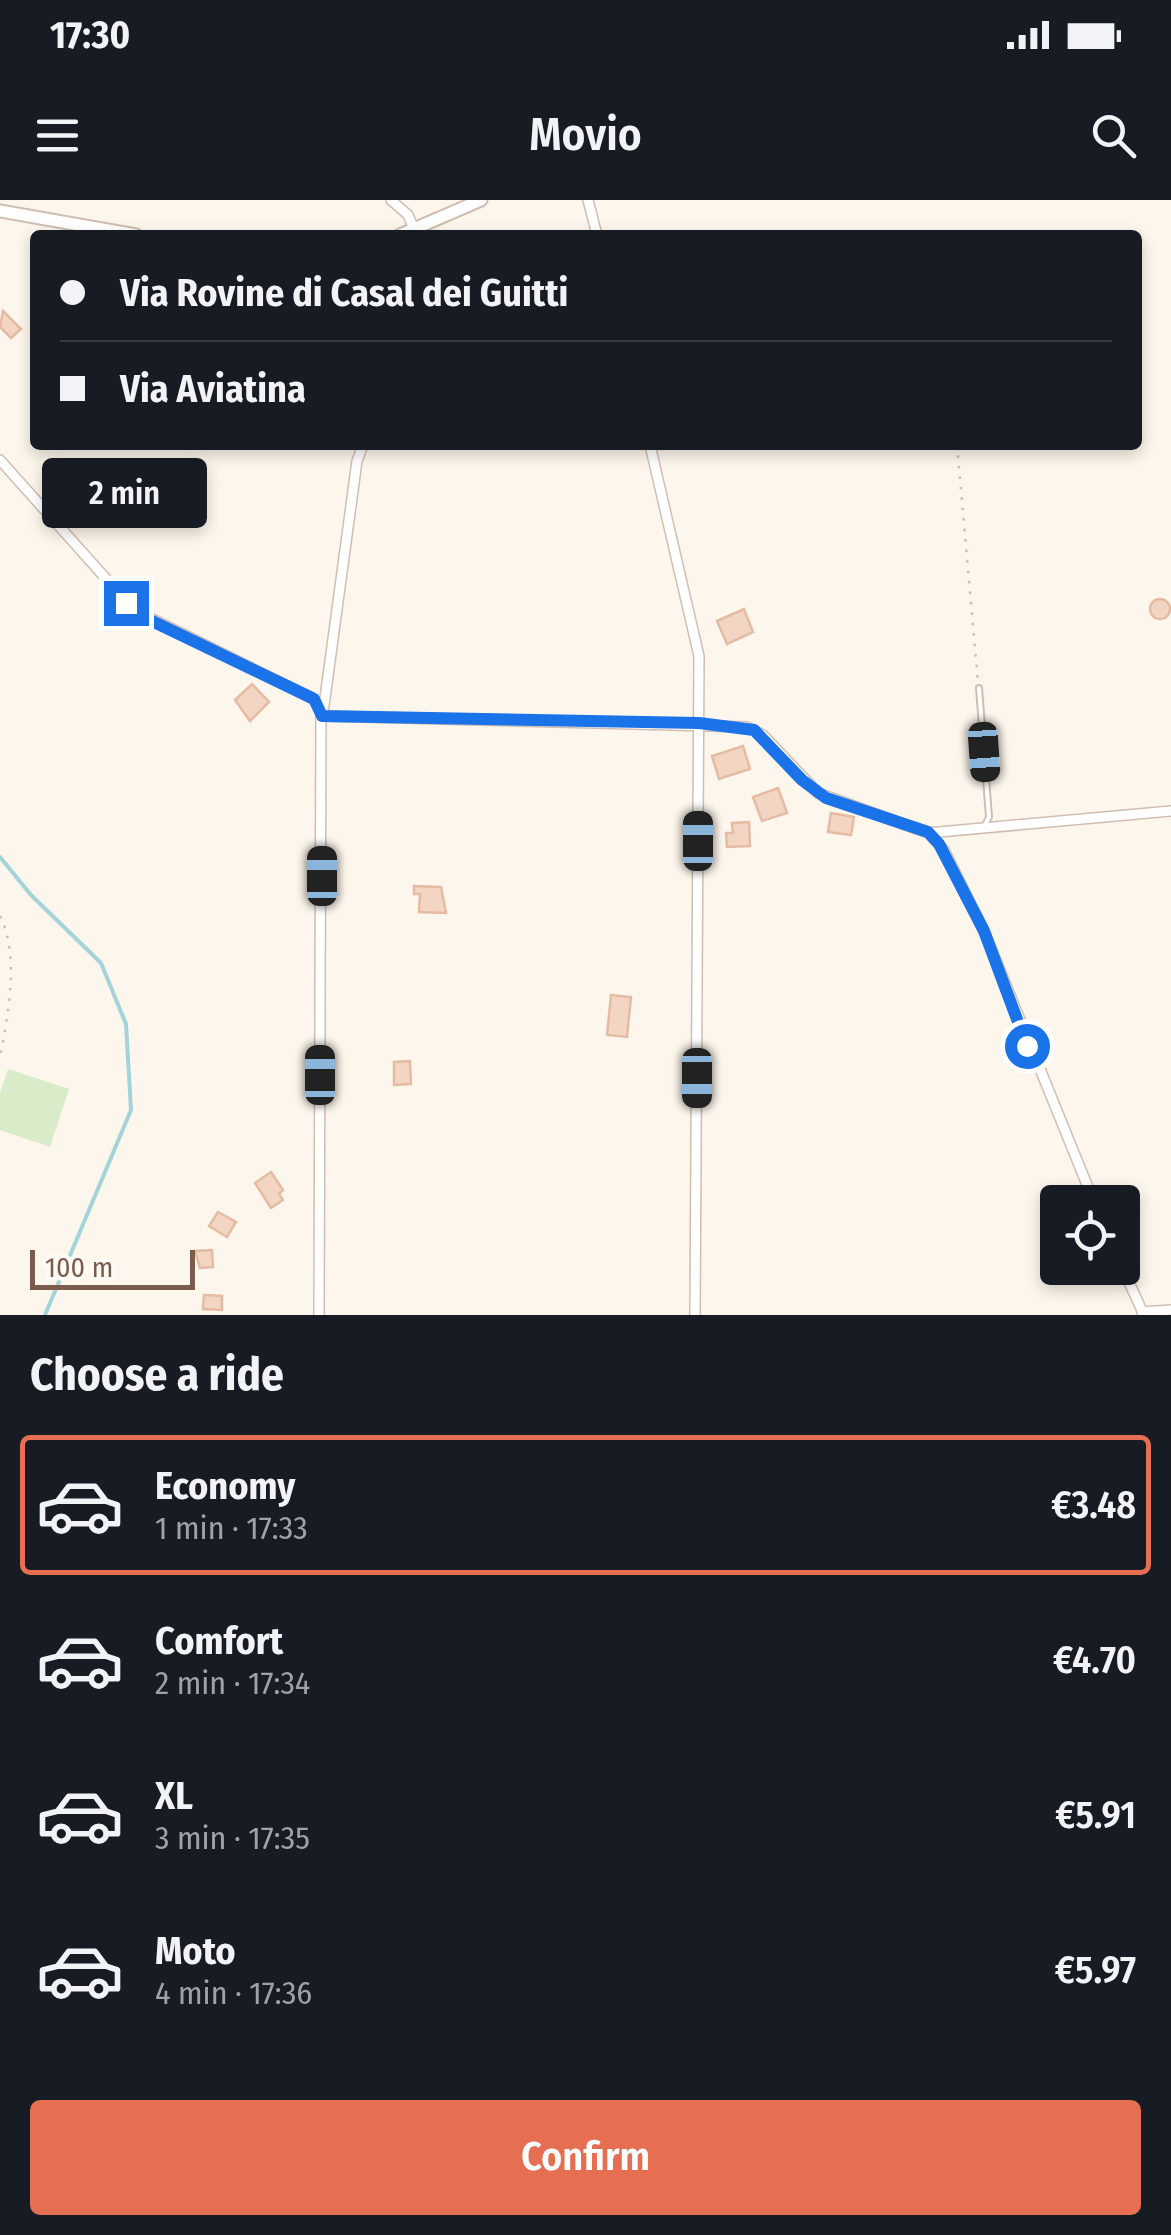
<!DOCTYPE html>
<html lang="en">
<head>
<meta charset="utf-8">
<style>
  :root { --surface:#171b24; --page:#242831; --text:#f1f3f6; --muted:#9ea1a6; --line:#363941; --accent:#e76f51 }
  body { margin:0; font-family:"Fira Sans Condensed",sans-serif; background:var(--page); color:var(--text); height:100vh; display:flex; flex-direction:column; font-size:38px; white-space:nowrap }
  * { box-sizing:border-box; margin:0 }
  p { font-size:32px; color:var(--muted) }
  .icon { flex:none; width:55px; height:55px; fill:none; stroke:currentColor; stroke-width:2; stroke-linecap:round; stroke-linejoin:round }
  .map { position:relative; height:1115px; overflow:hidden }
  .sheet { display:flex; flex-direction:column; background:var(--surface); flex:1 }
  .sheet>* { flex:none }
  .hud { position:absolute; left:30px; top:30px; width:1112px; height:220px; border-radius:10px; box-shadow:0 5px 15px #0003; display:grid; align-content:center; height:220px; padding:0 30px; background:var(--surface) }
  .controls { position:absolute; left:1040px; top:985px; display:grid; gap:20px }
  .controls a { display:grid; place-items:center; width:100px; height:100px; border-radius:10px; background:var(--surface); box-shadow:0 5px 15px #0003; font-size:50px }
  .scale { position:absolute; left:30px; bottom:25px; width:165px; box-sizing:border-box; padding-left:10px; border:5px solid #7a5c4d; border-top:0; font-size:28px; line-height:35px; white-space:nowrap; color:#7a5c4d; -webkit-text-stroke:8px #fffaf3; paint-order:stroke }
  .end { position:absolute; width:45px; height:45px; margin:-22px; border:12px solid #1a73e8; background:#fff; box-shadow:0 0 0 5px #fff }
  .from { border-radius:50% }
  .bubble { position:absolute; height:70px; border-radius:10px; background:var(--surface); box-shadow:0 5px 15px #0003; font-size:32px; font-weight:600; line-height:70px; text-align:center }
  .car { position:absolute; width:30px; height:60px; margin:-30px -15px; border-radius:12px; box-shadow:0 0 8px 2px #0007; background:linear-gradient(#222 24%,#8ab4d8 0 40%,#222 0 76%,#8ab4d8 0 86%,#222 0) }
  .hud b { display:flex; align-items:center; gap:35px; height:95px; font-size:38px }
  .hud b+b { border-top:2px solid var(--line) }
  .hud i { width:25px; height:25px; background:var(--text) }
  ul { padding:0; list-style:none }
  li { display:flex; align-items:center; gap:30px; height:140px; margin:0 20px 15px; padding:0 10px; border:5px solid transparent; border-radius:10px }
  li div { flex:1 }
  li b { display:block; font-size:38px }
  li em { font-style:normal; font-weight:600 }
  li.selected { border-color:var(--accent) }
  li>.icon { width:90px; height:90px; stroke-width:1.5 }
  h2 { padding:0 30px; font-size:45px; line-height:120px }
  .button { display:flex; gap:20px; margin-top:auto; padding:20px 30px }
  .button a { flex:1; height:115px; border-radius:10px; background:var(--accent); color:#fff; font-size:40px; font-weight:600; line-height:115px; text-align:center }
  .status { display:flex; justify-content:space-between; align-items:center; height:70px; padding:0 50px; background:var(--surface); direction:ltr }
  .status svg { height:28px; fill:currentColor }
  header { display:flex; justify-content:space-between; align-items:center; height:130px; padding:0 30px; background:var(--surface); font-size:45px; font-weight:600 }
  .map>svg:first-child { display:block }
</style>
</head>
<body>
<div class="status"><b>17:30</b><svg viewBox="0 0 49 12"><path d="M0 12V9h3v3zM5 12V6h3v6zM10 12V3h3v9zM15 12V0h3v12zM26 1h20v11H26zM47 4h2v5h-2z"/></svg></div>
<header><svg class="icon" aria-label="menu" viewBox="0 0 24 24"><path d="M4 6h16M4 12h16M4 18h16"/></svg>Movio<svg class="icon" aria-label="search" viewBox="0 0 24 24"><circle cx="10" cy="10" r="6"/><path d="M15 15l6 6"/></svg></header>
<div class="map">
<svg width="1171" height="1115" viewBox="0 0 1171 1115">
  <rect width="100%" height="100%" fill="#fdf6ec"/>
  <path fill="#d8ecc9" d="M8 869 69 889 50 947 0 930V893Z"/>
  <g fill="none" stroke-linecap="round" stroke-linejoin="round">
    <path stroke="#a5d3da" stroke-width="4" d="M0 657 31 695 101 763 126 824 131 910 45 1115"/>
  </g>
  <g fill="#f3d5c3" stroke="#e6bba3" stroke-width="2.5">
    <path d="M3 111 21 129 11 138 0 127Z"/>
    <circle cx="1160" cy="409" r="10"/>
    <path d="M744 409 753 432 727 444 717 421Z"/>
    <path d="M252 484 269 502 250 521 235 500Z"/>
    <path d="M743 546 750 569 719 579 712 556Z"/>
    <path d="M778 588 787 613 762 621 753 597Z"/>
    <path d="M831 613 854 617 851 635 828 632Z"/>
    <path d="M749 622 750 646 727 647 726 633H733L732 623Z"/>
    <path d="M414 686 441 687 446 713 419 712 420 694H414Z"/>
    <path d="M611 795 631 797 627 837 607 835Z"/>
    <path d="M410 861 411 884 394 885V862Z"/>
    <path d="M271 972 283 990 279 994 283 1000 271 1008 255 983Z"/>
    <path d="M218 1012 236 1022 227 1037 209 1026Z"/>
    <path d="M212 1050 213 1067 200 1068 195 1051Z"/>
    <path d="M204 1095 222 1096V1110L203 1109Z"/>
  </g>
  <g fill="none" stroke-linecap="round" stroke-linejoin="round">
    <g stroke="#d1beb0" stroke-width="8">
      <path id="service" d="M979 488 989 617 984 627"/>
    </g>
    <g stroke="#d1beb0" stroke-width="12">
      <g id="minor">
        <path d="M391 0 408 15 414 29"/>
        <path d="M588 0 597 35"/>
        <path d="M650 245 699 456 695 1115"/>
        <path d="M0 260 134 410 312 498 321 508 319 1115"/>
        <path d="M323 513 357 261 363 245"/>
        <path d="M322 516 747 527 763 535 818 593 928 633 944 650 984 731 1094 1002"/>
        <path d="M928 633 1171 611"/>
        <path d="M1122 1067 1144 1115"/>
        <path d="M1142 1112 1171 1110"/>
      </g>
    </g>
    <g stroke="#d1beb0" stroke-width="15">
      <g id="tertiary">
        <path d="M0 11 136 35"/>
        <path d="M400 35 481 0"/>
      </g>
    </g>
    <g stroke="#d9b8a5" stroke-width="2.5" stroke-dasharray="2.5 8" stroke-linecap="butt">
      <path d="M957 245 978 482"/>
      <path d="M0 716C20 756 8 814 0 857"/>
    </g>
    <use href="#service" stroke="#fff" stroke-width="4"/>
    <use href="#minor" stroke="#fff" stroke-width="9"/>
    <use href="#tertiary" stroke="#fff" stroke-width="11"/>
  </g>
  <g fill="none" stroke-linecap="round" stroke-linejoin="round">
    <path stroke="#1a73e8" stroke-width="12" d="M126 403 152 421 314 499 322 516 699 523 754 530 802 580 826 598 928 632 939 644 984 731 1027 846"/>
  </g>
</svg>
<div class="controls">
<a><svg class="icon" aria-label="locate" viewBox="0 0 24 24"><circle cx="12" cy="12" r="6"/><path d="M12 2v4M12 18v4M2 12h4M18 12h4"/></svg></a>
</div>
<div class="scale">100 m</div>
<i class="end from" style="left:1027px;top:846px"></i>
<i class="end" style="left:126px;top:403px"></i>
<div class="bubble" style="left:42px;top:258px;width:165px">2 min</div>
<i class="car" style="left:984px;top:552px;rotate:176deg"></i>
<i class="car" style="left:698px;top:641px;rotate:0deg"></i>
<i class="car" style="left:322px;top:676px;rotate:0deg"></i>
<i class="car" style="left:320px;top:875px;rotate:0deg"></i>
<i class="car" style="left:697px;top:878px;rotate:180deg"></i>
<div class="hud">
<b><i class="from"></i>Via Rovine di Casal dei Guitti</b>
<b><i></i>Via Aviatina</b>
</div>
</div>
<section class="sheet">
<h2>Choose a ride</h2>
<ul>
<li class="selected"><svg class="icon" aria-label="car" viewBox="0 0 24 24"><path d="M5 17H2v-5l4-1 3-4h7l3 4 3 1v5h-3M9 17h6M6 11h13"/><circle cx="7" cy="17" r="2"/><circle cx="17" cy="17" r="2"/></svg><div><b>Economy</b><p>1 min · 17:33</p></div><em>€3.48</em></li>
<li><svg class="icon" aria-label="car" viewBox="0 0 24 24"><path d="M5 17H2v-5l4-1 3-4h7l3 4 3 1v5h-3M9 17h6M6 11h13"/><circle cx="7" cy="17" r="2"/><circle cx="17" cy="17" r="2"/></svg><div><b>Comfort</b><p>2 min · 17:34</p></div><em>€4.70</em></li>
<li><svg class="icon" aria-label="car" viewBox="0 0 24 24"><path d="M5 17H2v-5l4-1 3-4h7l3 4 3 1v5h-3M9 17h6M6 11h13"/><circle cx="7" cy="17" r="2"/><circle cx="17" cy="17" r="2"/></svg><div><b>XL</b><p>3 min · 17:35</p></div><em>€5.91</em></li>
<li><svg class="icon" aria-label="car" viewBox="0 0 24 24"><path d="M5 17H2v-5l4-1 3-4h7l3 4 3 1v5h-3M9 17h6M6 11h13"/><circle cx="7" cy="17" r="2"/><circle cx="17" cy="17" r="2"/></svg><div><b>Moto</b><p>4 min · 17:36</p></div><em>€5.97</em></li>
</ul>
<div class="button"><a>Confirm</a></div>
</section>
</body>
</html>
